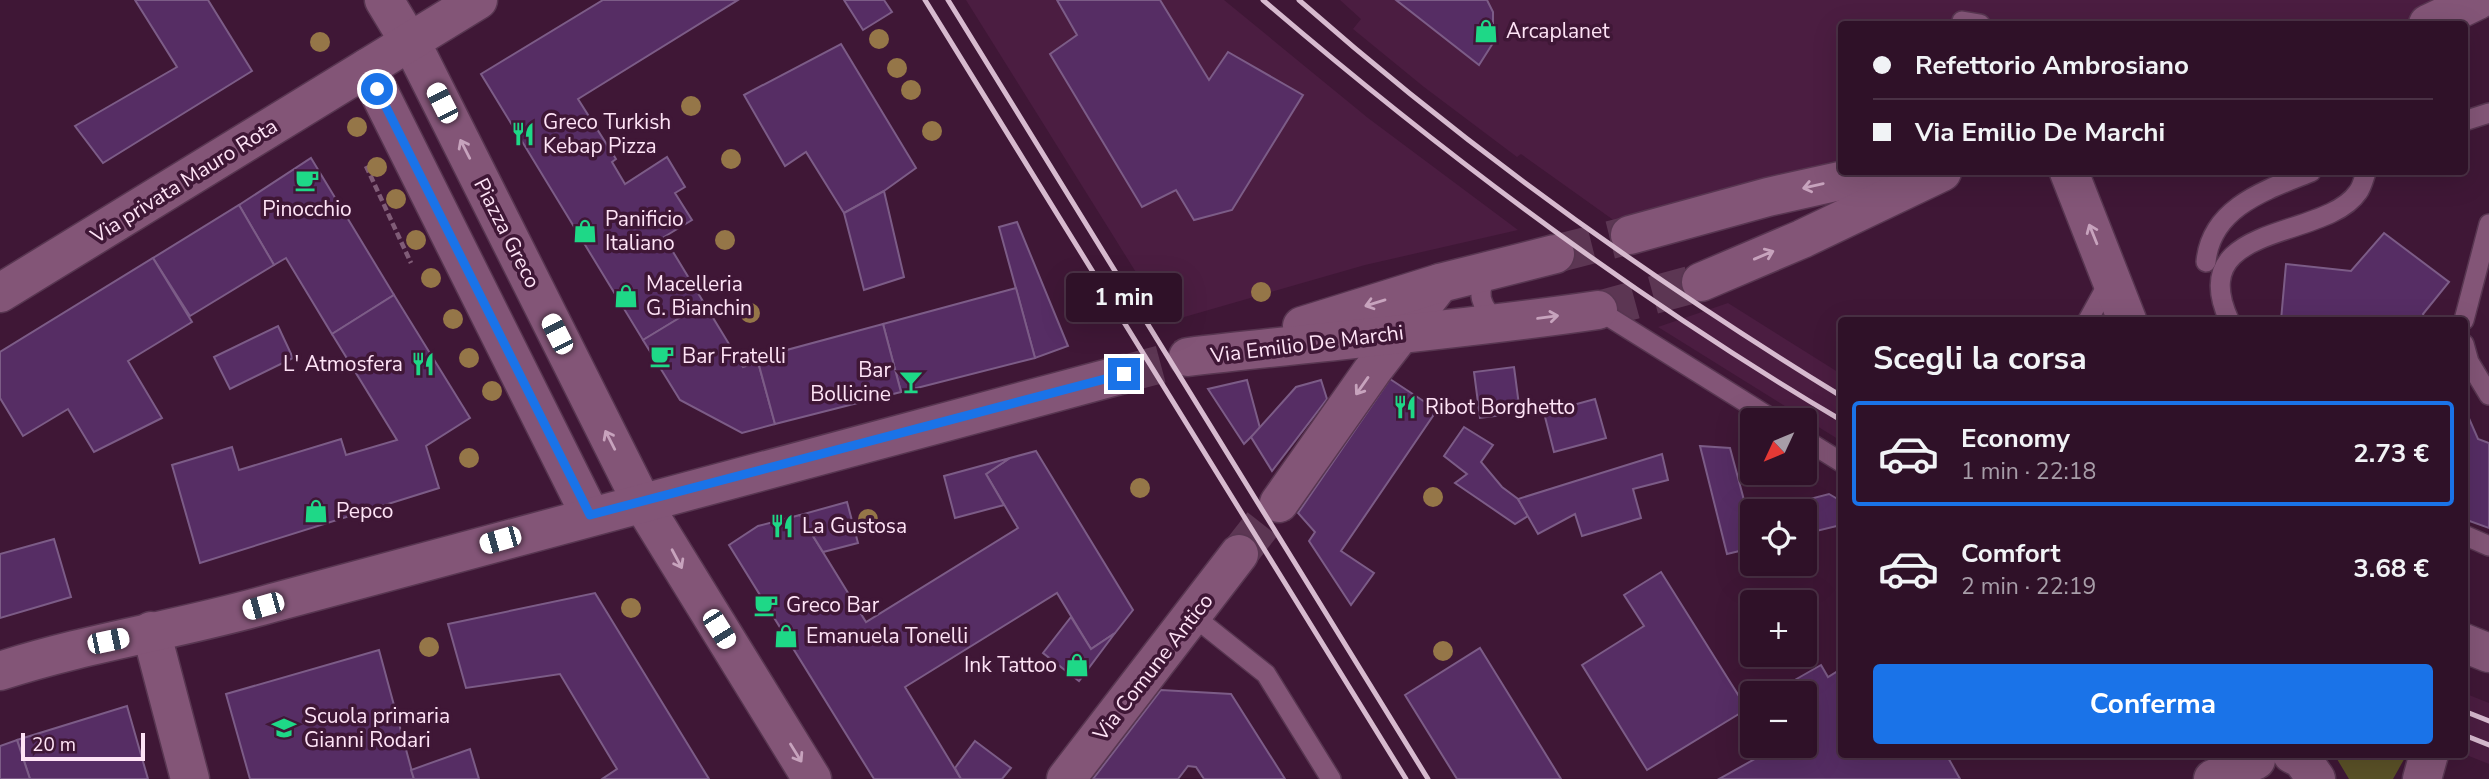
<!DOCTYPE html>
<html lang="it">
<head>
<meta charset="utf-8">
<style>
  :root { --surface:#2f1128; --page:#3b1f34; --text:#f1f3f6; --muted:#a79da8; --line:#4a3145; --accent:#1a73e8 }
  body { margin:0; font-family:"Nunito Sans",sans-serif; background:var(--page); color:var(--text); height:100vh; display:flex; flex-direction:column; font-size:26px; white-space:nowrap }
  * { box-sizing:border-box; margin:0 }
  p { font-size:23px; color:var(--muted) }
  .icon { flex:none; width:38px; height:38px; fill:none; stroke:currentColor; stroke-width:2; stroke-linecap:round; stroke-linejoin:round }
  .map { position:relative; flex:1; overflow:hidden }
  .drawer { position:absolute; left:1838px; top:317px; width:630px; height:441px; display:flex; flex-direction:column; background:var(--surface); border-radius:7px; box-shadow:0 7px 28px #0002,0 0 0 2px var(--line) }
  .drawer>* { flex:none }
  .guide { position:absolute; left:1838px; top:21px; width:630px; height:154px; border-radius:7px; box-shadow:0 7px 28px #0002,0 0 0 2px var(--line); display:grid; align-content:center; height:154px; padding:0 35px; background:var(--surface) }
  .needle { width:46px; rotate:226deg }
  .fabs { position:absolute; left:1740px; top:408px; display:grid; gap:14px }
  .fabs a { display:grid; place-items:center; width:77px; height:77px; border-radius:7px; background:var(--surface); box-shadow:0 7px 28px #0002,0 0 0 2px var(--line); font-size:35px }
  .scale { position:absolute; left:21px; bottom:18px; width:124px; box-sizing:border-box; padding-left:7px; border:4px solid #fee3f6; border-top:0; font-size:19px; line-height:24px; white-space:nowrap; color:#fee3f6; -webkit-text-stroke:5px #3f1736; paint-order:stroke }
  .end { position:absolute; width:32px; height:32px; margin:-16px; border:9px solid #1a73e8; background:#fff; box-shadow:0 0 0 4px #fff }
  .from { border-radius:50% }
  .bubble { position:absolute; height:49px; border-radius:7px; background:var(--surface); box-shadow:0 7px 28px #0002,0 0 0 2px var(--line); font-size:23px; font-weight:700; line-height:49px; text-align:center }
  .car { position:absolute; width:21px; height:42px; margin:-21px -10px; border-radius:9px; box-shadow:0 0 5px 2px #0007; background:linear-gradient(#fff 24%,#345 0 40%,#fff 0 76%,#345 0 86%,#fff 0) }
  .guide b { display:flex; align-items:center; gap:24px; height:66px; font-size:26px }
  .guide b+b { border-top:2px solid var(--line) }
  .guide i { width:18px; height:18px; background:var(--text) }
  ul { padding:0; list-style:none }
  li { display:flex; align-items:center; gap:21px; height:105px; margin:0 14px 10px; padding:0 21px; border:4px solid transparent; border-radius:7px }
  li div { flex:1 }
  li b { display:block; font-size:26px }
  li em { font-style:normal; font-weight:700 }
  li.current { border-color:var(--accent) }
  li>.icon { width:63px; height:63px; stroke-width:1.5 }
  h2 { padding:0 35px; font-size:32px; line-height:84px }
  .primary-button { display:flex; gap:14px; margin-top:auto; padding:14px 35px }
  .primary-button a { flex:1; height:80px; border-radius:7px; background:var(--accent); color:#fff; font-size:28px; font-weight:700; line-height:80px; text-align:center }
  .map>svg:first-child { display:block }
</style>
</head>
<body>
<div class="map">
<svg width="2489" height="779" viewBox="0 0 2489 779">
  <rect width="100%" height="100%" fill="#3f1736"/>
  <g fill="#4b1d41">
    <path d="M966 0H1224L1368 118 1518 230 1365 265 1167 322Z"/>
    <path d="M1340 0H2470L2440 14 2401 24H1841V172L1626 229 1521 154 1517 157 1424 87 1353 29 1361 19Z"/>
    <path d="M1728 303 1841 374V441L1658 327Z"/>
    <path d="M2464 693 2489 703V764L2464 754Z"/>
  </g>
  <path fill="#5a5127" d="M2334 754H2407L2393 779H2349Z"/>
  <g fill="#562d64" stroke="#7c5c87" stroke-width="2">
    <path d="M135 0H208L252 71 103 163 75 126 177 67Z"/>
    <path d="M603 0H738L578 99 616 159 612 162 625 184 667 157 685 187 675 193 692 220 664 237 704 303 643 340 481 74Z"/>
    <path d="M844 0H884L892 12 863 30Z"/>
    <path d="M1057 0H1160L1209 80 1228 52 1303 95 1232 210 1194 220 1176 190 1142 207 1050 54 1077 35Z"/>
    <path d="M1396 0H1487L1493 12V43L1479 65Z"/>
    <path d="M841 44 916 168 884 191 844 213 806 152 785 166 744 95Z"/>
    <path d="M311 158 394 295 332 334 286 258 274 265 239 205Z"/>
    <path d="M884 191 904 277 864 290 844 213Z"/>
    <path d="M239 205 274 265 190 316 153 258Z"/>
    <path d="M1017 222 1068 346 1035 358 999 227Z"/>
    <path d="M2384 233 2449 282 2423 314 2425 320H2281L2286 264 2351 271Z"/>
    <path d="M153 258 192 322 128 361 162 418 94 452 68 409 23 436 0 398V352Z"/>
    <path d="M1016 288 1035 358 901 392 883 324Z"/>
    <path d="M394 295 470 418 426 446 439 488 200 563 172 465 232 447 239 470 341 439 346 455 397 440 332 334Z"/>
    <path d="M704 303 743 367 758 362 775 424 742 433 680 400 643 340Z"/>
    <path d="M883 324 901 392 775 424 757 358Z"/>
    <path d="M278 326 293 358 230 389 214 357Z"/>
    <path d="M1514 367 1520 413 1480 418 1474 372Z"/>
    <path d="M1390 379 1437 410 1341 551 1374 573 1351 605 1309 541 1315 532 1298 513Z"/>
    <path d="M1247 380 1260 428 1244 444 1208 389Z"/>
    <path d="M1321 380 1327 399 1272 471 1251 437 1296 387Z"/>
    <path d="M1595 399 1606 438 1554 452 1544 413Z"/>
    <path d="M2464 407 2478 439 2489 443V528L2464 519Z"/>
    <path d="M1464 427 1493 445 1481 462 1502 487 1518 499 1528 516 1515 524 1455 483 1467 474 1444 456Z"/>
    <path d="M1700 446 1730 448 1748 515 1752 514V548L1727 554Z"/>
    <path d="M1036 451 1133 610 1115 633 1091 649 1057 593 905 687 961 779H874L729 545 758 526 800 515 866 622 1018 528 986 474 1010 458Z"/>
    <path d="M1662 454 1668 480 1633 489 1641 518 1582 536 1575 514 1538 534 1518 499Z"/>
    <path d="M1010 458 986 474 1004 505 955 518 944 476Z"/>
    <path d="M1829 494 1841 501V525L1804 534V511H1764Z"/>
    <path d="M847 502 858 543 823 552 800 515Z"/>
    <path d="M54 539 71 597 0 618V554Z"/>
    <path d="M1661 572 1747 709 1647 770 1582 665 1644 626 1624 595Z"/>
    <path d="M595 593 709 779H602L617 769 560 674 466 688 448 624Z"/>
    <path d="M1071 617 1091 649 1115 633 1079 681 1043 653Z"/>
    <path d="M1480 648 1561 779H1457L1405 695Z"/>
    <path d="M379 650 414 779H250L226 694Z"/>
    <path d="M1821 665 1828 677 1841 669V754H1946L1960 779H1719L1778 746H1804V730L1817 723 1804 701V693H1800L1793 681Z"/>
    <path d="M1161 690 1231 694 1285 779H1204L1196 767 1188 766 1178 779H1093Z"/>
    <path d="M127 706 148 779H30L17 740Z"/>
    <path d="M17 740 30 779H0V746Z"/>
    <path d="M975 741 1011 768 1002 779H961L955 768Z"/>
    <path d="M470 749 479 779H414L411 770Z"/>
  </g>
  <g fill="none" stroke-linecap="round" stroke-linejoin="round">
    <path stroke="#5c3653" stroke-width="38" stroke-dasharray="38 19" stroke-linecap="butt" d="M1239 554 1279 503"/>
    <g stroke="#5c3653" stroke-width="38" stroke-dasharray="38 19" stroke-linecap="butt">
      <path d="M1555 254 1630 235"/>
      <path d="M1598 310 1701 282"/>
      <path d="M1124 374 1188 357"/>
    </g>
    <g stroke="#583651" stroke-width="22">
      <g id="service">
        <path d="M1962 21 1980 24"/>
        <path d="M2464 121 2489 113"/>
        <path d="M2206 262C2211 207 2266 190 2311 172"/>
        <path d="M1491 270C1473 292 1481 307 1499 324"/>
        <path d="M1598 310 1774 420"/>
        <path d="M2088 320 2110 280"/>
        <path d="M2229 320C2184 221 2325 241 2358 192 2362 187 2364 178 2366 172"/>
        <path d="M2464 320 2489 224"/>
        <path d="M2464 344 2469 362 2489 395"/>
        <path d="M1804 439 1841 462"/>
        <path d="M2464 535 2489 546"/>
        <path d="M1192 615 1266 674 1331 779"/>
      </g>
    </g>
    <g stroke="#583651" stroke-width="41">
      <g id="minor">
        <path d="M384 0 419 58 641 501 812 779"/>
        <path d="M367 68 590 515"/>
        <path d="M2069 172 2127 320"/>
        <path d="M0 293 478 0"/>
        <path d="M1279 503 1372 371 1440 283"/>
        <path d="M151 631 190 779"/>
        <path d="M2464 643 2489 653"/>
        <path d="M2292 754 2302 759 2316 779"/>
        <path d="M1066 779 1239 554"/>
        <path d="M2213 779 2256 760"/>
        <path d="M2422 779 2429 754"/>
      </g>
    </g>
    <g stroke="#583651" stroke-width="41">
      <g id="tertiary">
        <path d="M2428 24 2478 0"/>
        <path d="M1630 235 1768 197 1880 172"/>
        <path d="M1701 282 1802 239 1942 172"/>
        <path d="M1302 326 1440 283 1555 254"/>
        <path d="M1188 357C1325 341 1462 330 1598 310"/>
        <path d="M0 671C89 642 182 629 272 603 555 525 839 449 1124 374"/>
      </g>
    </g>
    <path stroke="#805c77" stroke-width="4.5" stroke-dasharray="7 3.5" stroke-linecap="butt" d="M366 166 411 263"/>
    <use href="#service" stroke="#835577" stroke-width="19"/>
    <use href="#minor" stroke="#835577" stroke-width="38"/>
    <use href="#tertiary" stroke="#835577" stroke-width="38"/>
    <g stroke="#d7bacf" stroke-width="5">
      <path d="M925 0 1406 779"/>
      <path d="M948 0 1428 779"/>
      <path d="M1263 0C1444 155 1636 299 1841 420"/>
      <path d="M1299 0C1467 148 1650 279 1841 396"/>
      <path d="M2464 711 2489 721"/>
      <path d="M2464 735 2489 745"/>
    </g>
  </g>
  <g fill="#957648">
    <circle cx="879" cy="39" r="10"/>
    <circle cx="320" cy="42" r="10"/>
    <circle cx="897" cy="68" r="10"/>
    <circle cx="911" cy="90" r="10"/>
    <circle cx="691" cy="106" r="10"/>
    <circle cx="357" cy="127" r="10"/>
    <circle cx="932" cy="131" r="10"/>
    <circle cx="731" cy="159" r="10"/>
    <circle cx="377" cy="167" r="10"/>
    <circle cx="396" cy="199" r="10"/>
    <circle cx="416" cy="240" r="10"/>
    <circle cx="725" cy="240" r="10"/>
    <circle cx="431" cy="278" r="10"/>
    <circle cx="1261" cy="292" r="10"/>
    <circle cx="750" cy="313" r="10"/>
    <circle cx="453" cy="319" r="10"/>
    <circle cx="469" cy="358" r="10"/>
    <circle cx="492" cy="391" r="10"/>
    <circle cx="469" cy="458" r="10"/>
    <circle cx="1140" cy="488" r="10"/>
    <circle cx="1433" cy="497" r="10"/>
    <circle cx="868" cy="519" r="10"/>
    <circle cx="631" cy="608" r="10"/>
    <circle cx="429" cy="647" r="10"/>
    <circle cx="1443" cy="651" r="10"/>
  </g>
  <defs><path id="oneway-shaft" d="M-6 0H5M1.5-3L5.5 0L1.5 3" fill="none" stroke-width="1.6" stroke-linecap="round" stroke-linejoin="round" transform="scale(1.75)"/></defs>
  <g stroke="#c7a3bd">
    <use href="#oneway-shaft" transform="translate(465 149) rotate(-117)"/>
    <use href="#oneway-shaft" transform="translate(1813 186) rotate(167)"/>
    <use href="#oneway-shaft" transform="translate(2093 234) rotate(-112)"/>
    <use href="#oneway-shaft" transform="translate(1764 255) rotate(-23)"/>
    <use href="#oneway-shaft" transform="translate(1375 303) rotate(163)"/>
    <use href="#oneway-shaft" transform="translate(1548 317) rotate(-8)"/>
    <use href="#oneway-shaft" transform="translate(1362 386) rotate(125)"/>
    <use href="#oneway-shaft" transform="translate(610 440) rotate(-117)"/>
    <use href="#oneway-shaft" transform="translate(677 559) rotate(62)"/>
    <use href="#oneway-shaft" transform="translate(796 753) rotate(58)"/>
  </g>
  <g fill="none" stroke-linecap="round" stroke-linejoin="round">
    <path stroke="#1a73e8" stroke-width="9" d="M377 89 590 515 1124 374"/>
  </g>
  <defs>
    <g id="shop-bare" transform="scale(1.89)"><path d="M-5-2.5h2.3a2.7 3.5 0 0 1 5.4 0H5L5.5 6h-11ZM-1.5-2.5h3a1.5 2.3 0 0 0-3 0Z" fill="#1ed887" stroke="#3f1736" stroke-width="2.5" paint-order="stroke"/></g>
    <g id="restaurant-bare" transform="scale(1.89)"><path d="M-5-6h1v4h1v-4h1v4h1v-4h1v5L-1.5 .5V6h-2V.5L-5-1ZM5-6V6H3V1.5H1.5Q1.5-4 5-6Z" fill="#1ed887" stroke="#3f1736" stroke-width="2.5" paint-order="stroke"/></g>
    <g id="cafe-bare" transform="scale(1.89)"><path d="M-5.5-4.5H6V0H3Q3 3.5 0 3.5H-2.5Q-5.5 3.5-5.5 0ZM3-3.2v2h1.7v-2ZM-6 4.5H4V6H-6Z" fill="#1ed887" stroke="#3f1736" stroke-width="2.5" paint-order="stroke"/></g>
    <g id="bar-bare" transform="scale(1.89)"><path d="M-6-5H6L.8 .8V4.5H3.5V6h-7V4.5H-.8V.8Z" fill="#1ed887" stroke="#3f1736" stroke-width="2.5" paint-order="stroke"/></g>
    <g id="school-bare" transform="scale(1.89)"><path d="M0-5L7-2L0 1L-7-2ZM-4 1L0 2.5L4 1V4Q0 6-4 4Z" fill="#1ed887" stroke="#3f1736" stroke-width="2.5" paint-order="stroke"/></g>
  </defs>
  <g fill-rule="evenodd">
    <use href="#shop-bare" x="1486" y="31"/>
    <use href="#restaurant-bare" x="523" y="134"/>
    <use href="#cafe-bare" x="307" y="180"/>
    <use href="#shop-bare" x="585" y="231"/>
    <use href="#shop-bare" x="626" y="296"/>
    <use href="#cafe-bare" x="662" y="356"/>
    <use href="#restaurant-bare" x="423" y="364"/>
    <use href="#bar-bare" x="911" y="382"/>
    <use href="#restaurant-bare" x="1405" y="407"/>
    <use href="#shop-bare" x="316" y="511"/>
    <use href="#restaurant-bare" x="782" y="526"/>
    <use href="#cafe-bare" x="766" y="605"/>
    <use href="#shop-bare" x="786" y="636"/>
    <use href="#shop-bare" x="1077" y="665"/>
    <use href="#school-bare" x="284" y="728"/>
  </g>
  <g text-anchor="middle" stroke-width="7" stroke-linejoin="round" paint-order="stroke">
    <g font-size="21" fill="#fee3f6" stroke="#3f1736" text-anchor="start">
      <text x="1506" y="38">Arcaplanet</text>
      <text x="543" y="129">Greco Turkish<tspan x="543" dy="24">Kebap Pizza</tspan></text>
      <text x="307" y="216" text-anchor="middle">Pinocchio</text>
      <text x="605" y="226">Panificio<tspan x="605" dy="24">Italiano</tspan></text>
      <text x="646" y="291">Macelleria<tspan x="646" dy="24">G. Bianchin</tspan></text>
      <text x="682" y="363">Bar Fratelli</text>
      <text x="403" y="371" text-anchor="end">L' Atmosfera</text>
      <text x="891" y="377" text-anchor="end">Bar<tspan x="891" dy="24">Bollicine</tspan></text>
      <text x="1425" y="414">Ribot Borghetto</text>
      <text x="336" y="518">Pepco</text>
      <text x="802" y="533">La Gustosa</text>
      <text x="786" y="612">Greco Bar</text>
      <text x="806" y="643">Emanuela Tonelli</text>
      <text x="1057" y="672" text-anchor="end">Ink Tattoo</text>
      <text x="304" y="723">Scuola primaria<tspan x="304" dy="24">Gianni Rodari</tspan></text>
    </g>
    <g font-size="21" fill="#fee3f6" stroke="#3f1736">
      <text transform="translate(184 181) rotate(-32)" y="7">Via privata Mauro Rota</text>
      <text transform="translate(507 233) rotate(63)" y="7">Piazza Greco</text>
      <text transform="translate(1307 344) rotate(-7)" y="7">Via Emilio De Marchi</text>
      <text transform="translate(1153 667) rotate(-52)" y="7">Via Comune Antico</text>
    </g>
  </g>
</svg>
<div class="fabs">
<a><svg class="needle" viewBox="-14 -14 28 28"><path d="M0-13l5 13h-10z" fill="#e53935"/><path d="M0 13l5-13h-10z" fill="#a79da8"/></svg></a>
<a><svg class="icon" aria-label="locate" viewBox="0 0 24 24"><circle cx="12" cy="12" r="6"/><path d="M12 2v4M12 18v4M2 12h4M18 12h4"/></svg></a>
<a>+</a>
<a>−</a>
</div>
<div class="scale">20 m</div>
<i class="end from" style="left:377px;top:89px"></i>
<i class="end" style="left:1124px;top:374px"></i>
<div class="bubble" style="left:1066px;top:273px;width:116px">1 min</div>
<i class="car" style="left:442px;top:103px;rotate:333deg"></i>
<i class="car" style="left:557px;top:334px;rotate:333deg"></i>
<i class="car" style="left:500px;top:540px;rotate:254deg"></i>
<i class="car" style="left:263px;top:606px;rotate:254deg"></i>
<i class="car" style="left:719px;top:629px;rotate:148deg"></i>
<i class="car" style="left:108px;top:641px;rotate:78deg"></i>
<div class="guide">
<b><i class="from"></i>Refettorio Ambrosiano</b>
<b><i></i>Via Emilio De Marchi</b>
</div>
<section class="drawer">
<h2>Scegli la corsa</h2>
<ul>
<li class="current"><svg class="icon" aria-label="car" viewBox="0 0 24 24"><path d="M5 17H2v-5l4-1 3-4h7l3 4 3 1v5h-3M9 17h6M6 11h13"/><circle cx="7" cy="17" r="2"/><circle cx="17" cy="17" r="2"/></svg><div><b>Economy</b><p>1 min · 22:18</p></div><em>2.73 €</em></li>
<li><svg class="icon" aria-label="car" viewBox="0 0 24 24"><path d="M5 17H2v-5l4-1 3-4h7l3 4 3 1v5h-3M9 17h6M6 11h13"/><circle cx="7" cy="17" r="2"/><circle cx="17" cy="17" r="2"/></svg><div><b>Comfort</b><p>2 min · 22:19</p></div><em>3.68 €</em></li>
</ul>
<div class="primary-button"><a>Conferma</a></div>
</section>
</div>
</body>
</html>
